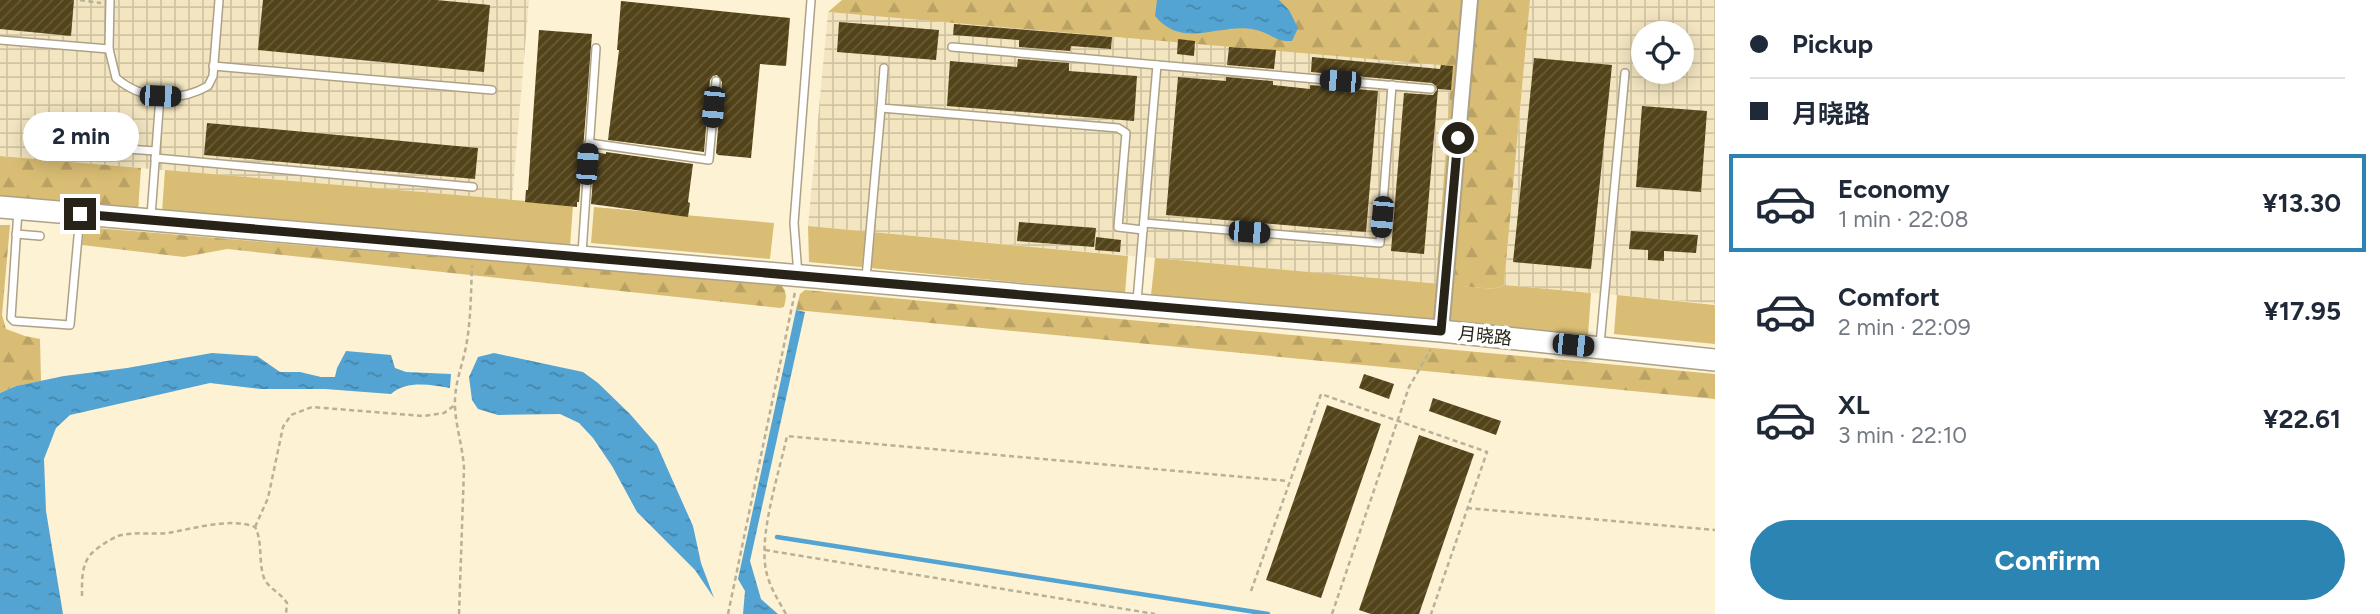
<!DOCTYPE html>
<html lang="en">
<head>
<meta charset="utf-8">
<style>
  :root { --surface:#fff; --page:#f2f2f3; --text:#1f2937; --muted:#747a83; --line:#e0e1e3; --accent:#2c84b2 }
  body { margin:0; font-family:Figtree,"Noto Sans SC",sans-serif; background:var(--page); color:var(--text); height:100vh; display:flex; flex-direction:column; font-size:26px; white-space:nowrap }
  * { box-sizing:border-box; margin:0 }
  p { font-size:23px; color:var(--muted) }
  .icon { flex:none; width:38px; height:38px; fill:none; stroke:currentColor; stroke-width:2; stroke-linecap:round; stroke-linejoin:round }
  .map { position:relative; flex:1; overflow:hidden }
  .details { display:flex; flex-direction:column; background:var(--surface); width:665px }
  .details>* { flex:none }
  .banner { display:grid; align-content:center; height:154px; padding:0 35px; background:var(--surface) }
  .controls { position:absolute; left:1631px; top:21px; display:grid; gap:14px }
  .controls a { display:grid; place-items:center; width:63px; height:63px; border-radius:50%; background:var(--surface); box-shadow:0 4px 18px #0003; font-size:35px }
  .end { position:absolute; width:32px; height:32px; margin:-16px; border:9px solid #272318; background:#fff; box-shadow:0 0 0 4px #fff }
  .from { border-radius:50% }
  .bubble { position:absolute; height:49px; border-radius:24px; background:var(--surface); box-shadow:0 4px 18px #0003; font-size:23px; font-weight:700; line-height:49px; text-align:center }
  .car { position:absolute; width:21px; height:42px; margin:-21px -10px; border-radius:9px; box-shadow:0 0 5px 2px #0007; background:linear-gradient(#222 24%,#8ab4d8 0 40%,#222 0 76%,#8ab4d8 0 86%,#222 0) }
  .banner b { display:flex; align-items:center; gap:24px; height:66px; font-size:26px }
  .banner b+b { border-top:2px solid var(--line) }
  .banner i { width:18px; height:18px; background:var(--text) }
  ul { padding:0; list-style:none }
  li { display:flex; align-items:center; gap:21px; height:98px; margin:0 14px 10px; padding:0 21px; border:4px solid transparent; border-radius:0px }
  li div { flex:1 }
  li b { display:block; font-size:26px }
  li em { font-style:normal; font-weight:700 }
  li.selected { border-color:var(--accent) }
  li>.icon { width:63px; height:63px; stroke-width:1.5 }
  .primary-button { display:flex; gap:14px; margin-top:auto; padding:14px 35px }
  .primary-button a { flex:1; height:80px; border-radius:42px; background:var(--accent); color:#fff; font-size:28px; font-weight:700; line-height:80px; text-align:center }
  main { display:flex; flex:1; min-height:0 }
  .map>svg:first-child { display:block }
</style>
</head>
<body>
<main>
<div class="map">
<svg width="1715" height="614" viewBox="0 0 1715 614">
  <defs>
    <pattern id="industrial-grid" width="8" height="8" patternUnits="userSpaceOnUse" patternTransform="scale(1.75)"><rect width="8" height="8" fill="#f3e5c0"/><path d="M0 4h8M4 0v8" fill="none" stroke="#d0c4a4"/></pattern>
    <pattern id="forest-firs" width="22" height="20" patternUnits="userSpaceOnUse" patternTransform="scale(1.75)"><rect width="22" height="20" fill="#d9bd74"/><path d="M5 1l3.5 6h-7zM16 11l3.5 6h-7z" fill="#baa264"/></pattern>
    <pattern id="water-ripples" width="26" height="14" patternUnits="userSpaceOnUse" patternTransform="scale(1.75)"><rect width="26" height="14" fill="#53a4d2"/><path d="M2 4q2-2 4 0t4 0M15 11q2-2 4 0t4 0" fill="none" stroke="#4585a9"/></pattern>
    <pattern id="building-hatch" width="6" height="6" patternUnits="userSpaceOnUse" patternTransform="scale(1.75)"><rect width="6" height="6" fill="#534319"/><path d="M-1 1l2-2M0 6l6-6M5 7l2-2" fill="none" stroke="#685b39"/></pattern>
  </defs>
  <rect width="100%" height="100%" fill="#fdf2d4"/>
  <g fill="url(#industrial-grid)" fill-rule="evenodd">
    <path d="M0 0H529L512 200 0 156Z"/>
    <path d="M1530 0H1715V304L1504 285ZM1643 33H1682V72H1643Z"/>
    <path d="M828 12 1453 65 1436 284 808 226Z"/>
  </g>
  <g fill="#d9bd74">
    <path d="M165 170 573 205 570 246 162 212Z"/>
    <path d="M594 207 774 223 770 259 591 243Z"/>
    <path d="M808 226 1128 256 1125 293 809 262Z"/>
    <path d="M1155 258 1495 289 1504 285 1591 293 1588 335 1151 295Z"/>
    <path d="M1617 295 1715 305V344L1614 334Z"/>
  </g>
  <g fill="url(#forest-firs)">
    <path d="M842 0H1530L1504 285 1495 289 1436 284 1452 66 828 12Z"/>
    <path d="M0 156 141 168 138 211 0 199Z"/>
    <path d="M0 225H10L2 315 6 329 25 336 40 339 41 381 16 386 0 393Z"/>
    <path d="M84 227 781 285C788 292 786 299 784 307L780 308 227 249 184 257 82 245Z"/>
    <path d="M805 290 1715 374V399L796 310 800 294Z"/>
  </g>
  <g fill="url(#water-ripples)">
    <path d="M1157 0H1279L1289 10 1298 28 1292 41C1276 42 1271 34 1257 30 1221 21 1184 51 1155 16Z"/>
    <path d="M796 310 805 312 750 561 761 599 778 614H743L745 591 738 579Z"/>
    <path d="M346 351 391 355 395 368 406 372 451 374 450 388C431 385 407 380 391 394L325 389H261L210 383 70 415 56 428 44 459 46 511 63 614H0V393L16 386 64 376 127 368 212 353 257 356 280 372H300L321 377H335L337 368Z"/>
    <path d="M494 353 583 372 598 383 630 414 657 445 672 479 693 526 701 563 714 598 695 570 637 512 612 466 593 438 579 423 560 414 498 415 478 409 472 400 469 377 478 357Z"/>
  </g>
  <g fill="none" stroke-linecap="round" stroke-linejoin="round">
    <path stroke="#53a4d2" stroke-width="4.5" d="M777 537 1268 614"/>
  </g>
  <g fill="url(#building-hatch)">
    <path d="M0 0H74L71 36 0 29Z"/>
    <path d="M263 0H436L490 5 484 72 258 50Z"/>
    <path d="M621 1 790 18 786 66 760 64 751 158 718 155 716 153 722 82 717 75 713 76 710 80 704 152 608 140 619 50H617Z"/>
    <path d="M839 22 939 30 936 60 837 52Z"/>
    <path d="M954 24 1112 37 1111 49 1071 46 1070 51 1019 47V40L953 35Z"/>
    <path d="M539 30 592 34 579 202H577V207L525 202 526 190H528Z"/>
    <path d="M1178 39 1195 41 1194 56 1177 54Z"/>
    <path d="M1229 47 1276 50 1274 69 1227 65Z"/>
    <path d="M1312 57 1440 69 1441 65 1453 66 1451 90 1438 89 1424 254 1391 251 1404 93 1433 95 1437 90 1436 86 1432 83 1311 72Z"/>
    <path d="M1534 58 1612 65 1591 269 1513 262Z"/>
    <path d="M1018 59 1069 63V71L1137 76 1134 121 947 106 950 61 1017 67Z"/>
    <path d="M1178 77 1226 81V77L1273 81V85L1310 89V85L1378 91 1366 232 1166 215Z"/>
    <path d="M1642 106 1707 111 1701 192 1636 187Z"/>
    <path d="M207 123 478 148 475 179 204 155Z"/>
    <path d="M595 152 606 154V152L693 164 688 202 690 203 688 217 591 204Z"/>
    <path d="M1019 222 1096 228 1094 247 1017 241Z"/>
    <path d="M1631 231 1698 235 1696 253 1664 251V261L1648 260V250L1629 249Z"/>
    <path d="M1096 237 1121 240 1120 252 1095 250Z"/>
    <path d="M1364 374 1394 384 1389 399 1359 388Z"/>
    <path d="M1433 398 1501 421 1496 435 1429 411Z"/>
    <path d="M1327 405 1381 424 1321 598 1266 580Z"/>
    <path d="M1419 435 1474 454 1419 614H1371L1359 610Z"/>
  </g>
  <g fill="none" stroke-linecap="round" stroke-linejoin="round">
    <g stroke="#ada287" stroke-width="10">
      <g id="lane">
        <path d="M110 0 109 49 116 78C142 100 178 103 208 86L213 76 219 0"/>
        <path d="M0 40 109 49"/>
        <path d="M952 47 1431 89"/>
        <path d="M213 66 492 90"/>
        <path d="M884 68 881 108 1118 128 1126 133 1118 227 1143 230"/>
        <path d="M589 143 709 160 716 81"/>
        <path d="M72 145 155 151"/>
        <path d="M155 158 473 187"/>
        <path d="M18 210 11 318 14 321 70 325 80 215"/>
        <path d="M151 216 160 96"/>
        <path d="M1144 223 1380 243 1392 85"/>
        <path d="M16 234 40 236"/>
        <path d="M582 253 596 48"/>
        <path d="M798 275 794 223 811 0"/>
        <path d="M866 278 881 108"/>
        <path d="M1137 301 1157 65"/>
        <path d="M1600 344 1625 73"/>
      </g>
    </g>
    <g stroke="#ada287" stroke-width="18">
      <path id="street" d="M1441 331 1470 0"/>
    </g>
    <g stroke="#ada287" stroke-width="24">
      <path id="secondary" d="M0 207 1441 331 1715 360"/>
    </g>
    <g stroke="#b8b098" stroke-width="2.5" stroke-dasharray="5 3.5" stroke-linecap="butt">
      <path d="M80 0 101 3"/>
      <path d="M1467 508 1715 530"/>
      <path d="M255 527 268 498 283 427 291 415 312 407 423 416 444 413 455 405"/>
      <path d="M765 550 1155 614"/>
      <path d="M1251 591 1321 394 1487 452 1431 614"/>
      <path d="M82 596C82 582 81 565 91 554 98 547 109 540 118 536 134 531 152 535 168 533 192 529 231 517 255 527 263 542 258 561 264 578 268 588 281 593 287 603L286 614"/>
      <path d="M459 614 464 469C463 446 454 422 455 399 456 378 464 361 467 341 471 316 471 290 472 265"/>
      <path d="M728 614 795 292"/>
      <path d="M786 614C777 598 767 583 765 564 761 527 779 473 787 436L1288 481"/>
      <path d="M1332 614 1409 387 1431 349"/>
    </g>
    <use href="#lane" stroke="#fff" stroke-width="7"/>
    <use href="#street" stroke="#fff" stroke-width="14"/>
    <use href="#secondary" stroke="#fff" stroke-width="21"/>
  </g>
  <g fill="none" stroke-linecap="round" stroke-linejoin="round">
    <path stroke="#272318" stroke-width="9" d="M80 214 1441 331 1458 138"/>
  </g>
  <g text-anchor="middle" stroke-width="7" stroke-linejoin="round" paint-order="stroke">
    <g font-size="18" fill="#272318" stroke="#fff">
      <text transform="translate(1485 336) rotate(6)" y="6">月晓路</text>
    </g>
  </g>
</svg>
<div class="controls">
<a><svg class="icon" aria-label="locate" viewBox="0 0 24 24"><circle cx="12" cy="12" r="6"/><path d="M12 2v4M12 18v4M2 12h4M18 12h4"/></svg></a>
</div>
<i class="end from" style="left:1458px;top:138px"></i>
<i class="end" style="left:80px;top:214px"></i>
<div class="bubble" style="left:23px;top:112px;width:116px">2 min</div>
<i class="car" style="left:1340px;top:81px;rotate:275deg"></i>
<i class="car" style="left:160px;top:96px;rotate:92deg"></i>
<i class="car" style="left:713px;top:107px;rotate:185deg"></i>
<i class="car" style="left:587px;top:164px;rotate:4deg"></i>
<i class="car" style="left:1382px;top:217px;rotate:185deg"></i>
<i class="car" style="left:1249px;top:232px;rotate:95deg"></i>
<i class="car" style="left:1573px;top:345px;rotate:96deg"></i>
</div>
<section class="details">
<div class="banner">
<b><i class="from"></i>Pickup</b>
<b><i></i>月晓路</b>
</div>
<ul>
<li class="selected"><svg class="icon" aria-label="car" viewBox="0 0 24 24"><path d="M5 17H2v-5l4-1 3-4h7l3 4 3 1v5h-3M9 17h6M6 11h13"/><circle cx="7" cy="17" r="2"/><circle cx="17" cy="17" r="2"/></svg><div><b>Economy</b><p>1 min · 22:08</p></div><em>¥13.30</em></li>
<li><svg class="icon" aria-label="car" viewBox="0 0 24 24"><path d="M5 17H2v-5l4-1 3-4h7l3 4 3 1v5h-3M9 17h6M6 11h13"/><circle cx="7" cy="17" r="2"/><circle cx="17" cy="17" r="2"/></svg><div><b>Comfort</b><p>2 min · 22:09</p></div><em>¥17.95</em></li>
<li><svg class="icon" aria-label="car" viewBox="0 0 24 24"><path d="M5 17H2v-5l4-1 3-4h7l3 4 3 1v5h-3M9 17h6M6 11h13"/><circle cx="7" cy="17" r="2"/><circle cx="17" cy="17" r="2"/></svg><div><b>XL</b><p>3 min · 22:10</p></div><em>¥22.61</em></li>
</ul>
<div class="primary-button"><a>Confirm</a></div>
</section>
</main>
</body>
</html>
